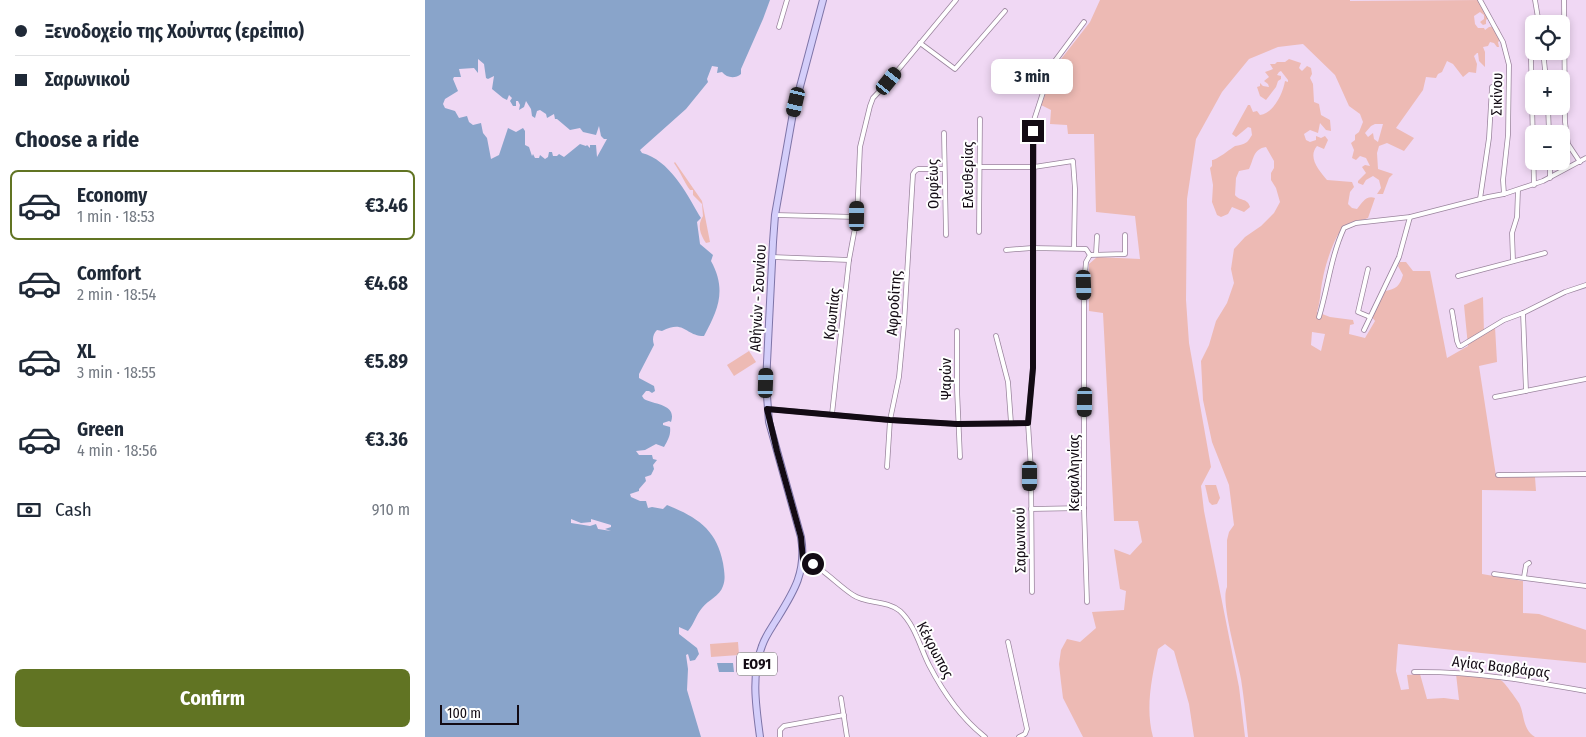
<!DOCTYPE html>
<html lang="en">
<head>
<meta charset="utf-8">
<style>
  :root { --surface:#fff; --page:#f6f6f7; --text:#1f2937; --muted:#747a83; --line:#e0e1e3; --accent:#617423 }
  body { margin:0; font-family:"Fira Sans Condensed",sans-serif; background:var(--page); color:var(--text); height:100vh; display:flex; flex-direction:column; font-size:19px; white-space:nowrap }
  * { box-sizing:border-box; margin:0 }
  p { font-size:16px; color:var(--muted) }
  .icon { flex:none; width:28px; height:28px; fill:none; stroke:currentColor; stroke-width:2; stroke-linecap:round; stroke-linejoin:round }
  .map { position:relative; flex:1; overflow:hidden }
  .side { display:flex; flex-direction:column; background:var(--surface); width:425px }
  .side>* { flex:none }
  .banner { display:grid; align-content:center; height:110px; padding:0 15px; background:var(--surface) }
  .controls { position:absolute; left:1100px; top:15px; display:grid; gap:10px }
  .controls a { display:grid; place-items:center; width:45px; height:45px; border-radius:8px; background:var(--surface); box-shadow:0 2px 8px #0003; font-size:25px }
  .scale { position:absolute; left:15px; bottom:12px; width:79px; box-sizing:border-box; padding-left:5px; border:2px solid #130b14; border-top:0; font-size:14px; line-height:18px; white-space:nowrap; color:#130b14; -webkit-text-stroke:4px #fff; paint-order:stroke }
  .end { position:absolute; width:22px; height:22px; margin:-11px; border:6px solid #130b14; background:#fff; box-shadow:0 0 0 2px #fff }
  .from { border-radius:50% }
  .bubble { position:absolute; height:35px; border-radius:8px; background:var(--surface); box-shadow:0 2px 8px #0003; font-size:16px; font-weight:700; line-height:35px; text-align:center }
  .car { position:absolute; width:15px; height:30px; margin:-15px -8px; border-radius:6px; box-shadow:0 0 4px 1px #0007; background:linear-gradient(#222 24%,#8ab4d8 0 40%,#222 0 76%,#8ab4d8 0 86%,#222 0) }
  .banner b { display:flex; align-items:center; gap:18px; height:48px; font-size:19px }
  .banner b+b { border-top:1px solid var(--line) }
  .banner i { width:12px; height:12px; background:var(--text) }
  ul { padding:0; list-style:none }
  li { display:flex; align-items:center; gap:15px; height:70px; margin:0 10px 8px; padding:0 5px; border:2px solid transparent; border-radius:8px }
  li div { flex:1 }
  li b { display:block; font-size:19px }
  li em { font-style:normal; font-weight:700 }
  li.active { border-color:var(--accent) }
  li>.icon { width:45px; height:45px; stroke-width:1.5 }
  h2 { padding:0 15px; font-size:22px; line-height:60px }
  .pay { display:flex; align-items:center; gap:12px; height:55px; padding:0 15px; font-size:19px }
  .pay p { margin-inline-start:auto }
  .cta { display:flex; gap:10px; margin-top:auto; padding:10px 15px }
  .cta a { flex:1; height:58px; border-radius:8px; background:var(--accent); color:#fff; font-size:20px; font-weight:700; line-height:58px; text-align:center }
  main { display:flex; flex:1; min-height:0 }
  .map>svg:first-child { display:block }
</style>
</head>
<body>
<main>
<section class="side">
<div class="banner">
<b><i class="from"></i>Ξενοδοχείο της Χούντας (ερείπιο)</b>
<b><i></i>Σαρωνικού</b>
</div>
<h2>Choose a ride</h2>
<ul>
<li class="active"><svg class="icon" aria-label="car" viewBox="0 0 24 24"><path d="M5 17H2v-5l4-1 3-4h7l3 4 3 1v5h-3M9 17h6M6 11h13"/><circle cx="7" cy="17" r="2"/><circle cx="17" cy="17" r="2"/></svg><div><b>Economy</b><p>1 min · 18:53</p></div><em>€3.46</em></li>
<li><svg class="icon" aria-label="car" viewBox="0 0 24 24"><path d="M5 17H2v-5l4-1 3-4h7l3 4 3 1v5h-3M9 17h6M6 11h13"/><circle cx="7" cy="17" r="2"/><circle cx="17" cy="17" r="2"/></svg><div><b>Comfort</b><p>2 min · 18:54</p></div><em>€4.68</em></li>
<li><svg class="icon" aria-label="car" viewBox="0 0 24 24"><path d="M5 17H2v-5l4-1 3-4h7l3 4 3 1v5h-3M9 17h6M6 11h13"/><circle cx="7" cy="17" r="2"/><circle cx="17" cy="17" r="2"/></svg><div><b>XL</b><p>3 min · 18:55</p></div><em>€5.89</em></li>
<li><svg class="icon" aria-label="car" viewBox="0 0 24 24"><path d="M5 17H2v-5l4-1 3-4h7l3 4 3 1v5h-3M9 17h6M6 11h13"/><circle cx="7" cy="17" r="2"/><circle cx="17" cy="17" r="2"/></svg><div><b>Green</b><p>4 min · 18:56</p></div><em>€3.36</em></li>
</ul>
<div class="pay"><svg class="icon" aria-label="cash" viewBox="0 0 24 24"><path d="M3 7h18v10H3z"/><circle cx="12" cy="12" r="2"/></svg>Cash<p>910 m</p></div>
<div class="cta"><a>Confirm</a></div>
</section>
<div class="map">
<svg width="1161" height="737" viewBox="0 0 1161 737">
  <rect width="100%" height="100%" fill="#f0d8f4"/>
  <g fill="#edbab4" fill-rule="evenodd">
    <path d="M675 0H925V1L1058 0 1057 3 1063 18 1061 20V24L1058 25 1055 22 1059 19V15L1055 12 1049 16 1050 24 1053 28H1059L1060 30 1064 27 1072 26 1075 30 1074 33 1071 34 1076 39 1073 42 1074 47H1072L1069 43 1065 42 1063 46 1058 47 1060 52V67L1054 61 1053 53H1052L1049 56 1052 64 1051 73 1044 72 1038 77 1028 64 1022 61 1017 72 1013 74 1011 78 1001 77 998 90 971 128 989 138 979 151 962 143 954 146 952 153 953 169 968 174 964 178 958 194H952L956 188 954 180 948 176 941 180 938 185 933 183V181L941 173 937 167 940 165 945 166 941 158 935 156 931 160 927 158 929 150 926 143 930 140V135L934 132 938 122 935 114 924 106 910 75 878 44 853 47 824 59 797 92 771 139 762 199 761 300 764 343 786 467 776 486 779 511 814 687 820 737H769L764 704 749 651 740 644 733 649C727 677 720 708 728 737H658L638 698 636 682 634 664 636 650 642 639 655 642 671 628 667 612 699 610 701 591 695 589 689 549 705 555 717 542 713 521H689L678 313 664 311V264L672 257 715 259 710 216 671 212 669 134H643L642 125 625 124 626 110 616 105 633 63 665 22ZM950 124H958L953 142 949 139 948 133 943 137 940 133 946 126Z"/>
    <path d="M864 59 876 63 874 68 877 71 882 66 886 68 887 74 885 78 888 84 889 102 894 104 896 115 905 120 906 131 901 130 895 123 893 133 885 130 879 134 881 140 885 142 891 140V136L896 138 900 136 903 140 899 149 892 146C882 158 895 171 902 180L927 182 929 187 925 192 923 204 927 208 932 209C937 203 941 195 950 198L943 218C936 221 928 220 921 225 911 231 900 265 898 278 895 290 896 300 892 312L905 317 928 320 929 324 925 325 924 334 940 338 950 321 947 317 960 291C971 289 975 286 978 275L973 266 975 262H981L988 271H1005L1022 358 1043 346 1039 305 1058 297 1059 333 1070 327 1072 362 1054 366 1071 476 1110 477 1111 491 1057 490V574L1098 581V613L1114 614 1161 630V663L1056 653 973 644 971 671 976 690 984 689 982 675 995 674 1002 699 1019 698 1034 700 1031 674C1041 675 1070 676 1077 681 1081 684 1091 699 1094 703 1100 715 1097 729 1110 737H823C821 718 819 698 816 679 813 660 795 601 802 587V540L804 532 809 525 804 485 787 442 778 400 776 361 784 345 791 321 802 303 809 283 806 269 809 249 820 237 836 226 849 213 855 202 851 188 846 180V173L849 168V161L841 147C828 149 829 159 824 169L814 171 811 178 810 195C814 201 823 198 825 207L819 212 807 207 803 214 796 217 792 215 787 202 788 185 785 168 787 166V160C792 160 805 149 810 146 814 145 818 145 822 142 824 140 825 138 827 135L826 128 823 127 811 137 807 134 823 105H825L828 112 832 111 835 115C849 113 858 93 860 81L863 82V80L856 71 854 72 852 75 856 76V79L853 81 851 87 841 100 835 96 832 87 835 86V83L838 86 844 87 843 84 839 81 844 77 840 72 848 69 845 64H850L852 62H860ZM887 332 900 334 896 351 886 345Z"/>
    <path d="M250 162 277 201 285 242 281 243C275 234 272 225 278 216L277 204 268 195V190H265C259 182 256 173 249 163Z"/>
    <path d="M324 351 331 362 309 376 302 365Z"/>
    <path d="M780 485H791L795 498 792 504 787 505 784 502Z"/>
    <path d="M313 642 314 655 286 657 285 644Z"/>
  </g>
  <g fill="#89a4ca" fill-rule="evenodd">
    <path d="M0 0H345L338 19 316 69V74C310 79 302 78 297 72L292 73 293 67 287 66 282 79 283 82 261 109 215 150 217 153C244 160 261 192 274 215L276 218 272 222 275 244 288 255 286 261C302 290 293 310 279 336 260 336 260 319 237 331L232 330C228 334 227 339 229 345L214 374V378L229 386 230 391 227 393 224 391H221L217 396 219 399C230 405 252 404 246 422L244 421 238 423V425L245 427C246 435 243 440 239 447L231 444 220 450 211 451 214 455H227L228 459 232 460 228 465 229 469 226 475 220 477 221 481 214 489V491L205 494 206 497 215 501H221L223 508 227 507 238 509 242 505C272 517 292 530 298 563 299 570 301 579 298 586 295 596 283 600 277 608 271 615 269 624 263 631L254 627V634L272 648 274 654 270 660 265 661 263 654 261 655 263 669 262 690 276 737H0ZM53 59 59 64 61 78 63 79 69 76 67 89 78 98 82 100 84 95 87 98 85 101 88 106H91V101H93L95 105 94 110 99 107 101 101 106 109 107 116 110 118 112 111 115 110 121 114 122 118 129 114 130 119H132L145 130 155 128 158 132 171 135 174 126 176 136 179 139H182L172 157 171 145H165V148L162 145 161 146 155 144 139 157 134 154 132 156H128L127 152H124L123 157 120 159 115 155 114 158H110L108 154 107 156 104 147 100 145V131L98 128 91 132 83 128 74 155 66 159 62 138 58 133 56 123 48 125 44 122 42 116 34 118 30 111 20 108 18 104 20 99 33 91 28 79 29 77H36L34 69 49 68 53 73ZM146 519 156 523 166 522V519L186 525V527L180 529 186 531 173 529 171 524 165 526 146 523Z"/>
    <path d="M292 663H308L309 672H294Z"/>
  </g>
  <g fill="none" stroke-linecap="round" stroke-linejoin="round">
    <g stroke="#9a849d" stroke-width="5.5">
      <g id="minor">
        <path d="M1055 0 1078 42 1084 65 1083 135 1078 180 1079 194"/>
        <path d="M1110 0 1114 24"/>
        <path d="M1139 0 1140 122 1143 144 1155 162"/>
        <path d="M354 27 362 0"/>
        <path d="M495 43 530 69 580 11"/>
        <path d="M1118 51 1121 79"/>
        <path d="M1106 60 1109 185"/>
        <path d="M1123 106 1124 134"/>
        <path d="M519 133 521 235"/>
        <path d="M1125 161V178"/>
        <path d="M554 167H609L648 161 650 189 649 248"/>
        <path d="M1055 199 1064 138 1067 87"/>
        <path d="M350 215 432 217"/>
        <path d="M554 232 555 119"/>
        <path d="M581 250 607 248 661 249 665 255"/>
        <path d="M671 254 672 236"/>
        <path d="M665 255 700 254V235"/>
        <path d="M347 257 424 260"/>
        <path d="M1088 261 1087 233 1092 217 1093 190"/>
        <path d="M943 269 933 312 945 317"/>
        <path d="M1033 276 1120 253"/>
        <path d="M1027 311 1032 341 1034 346H1036L1079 320 1098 313 1140 292 1161 285"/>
        <path d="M1098 313 1101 391"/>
        <path d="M894 317C903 287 906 256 919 228L931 223 985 217 1063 197 1079 194 1118 181 1161 158"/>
        <path d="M939 330 974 257 985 217"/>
        <path d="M532 331V389L535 457"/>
        <path d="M571 336 583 382 586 423"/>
        <path d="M1070 397 1161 379"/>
        <path d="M343 409 465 420 533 424 603 423"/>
        <path d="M407 414 424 260 432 217 435 147 445 106 448 98 464 81 531 0"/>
        <path d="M462 467 465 420 474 377 479 324 488 174 490 171 493 169H519"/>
        <path d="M1073 475 1161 474"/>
        <path d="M606 509 659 508"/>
        <path d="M378 561C397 566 411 584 428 595 441 604 462 600 475 611 490 625 495 647 504 665 518 692 536 718 560 737"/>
        <path d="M1069 574 1161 586"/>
        <path d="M1099 577 1101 565 1104 563"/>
        <path d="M607 592 606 470 603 423 608 368 609 120 627 65 659 22"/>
        <path d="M662 602 659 508V285L661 262 665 255"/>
        <path d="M583 642 602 729 600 734 594 737"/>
        <path d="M989 672C1047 671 1104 681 1161 691"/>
        <path d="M416 698 422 737"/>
        <path d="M355 737V730L359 726 419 715"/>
      </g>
    </g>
    <g stroke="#7e74a7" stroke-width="8">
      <path id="primary" d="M335 737C331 707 326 675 337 646 340 637 345 630 350 622 368 593 382 573 376 537L344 422 341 383 348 242 350 215 368 113 398 0"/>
    </g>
    <use href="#minor" stroke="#fff" stroke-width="4"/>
    <use href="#primary" stroke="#d4cefa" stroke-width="6"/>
  </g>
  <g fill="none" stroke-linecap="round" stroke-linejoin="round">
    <path stroke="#130b14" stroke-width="6" d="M388 564 378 560 376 537 352 451 342 409 465 420 532 424 603 423 608 368V131"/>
  </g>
  <g text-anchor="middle" stroke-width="4" stroke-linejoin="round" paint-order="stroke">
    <rect fill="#fff" stroke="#5a545a" stroke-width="1" x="312" y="652.5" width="40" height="23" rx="4"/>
    <g font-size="14" font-weight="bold" fill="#130b14">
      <text x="332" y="669">ΕΟ91</text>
    </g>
    <g font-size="15" fill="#130b14" stroke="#fff">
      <text transform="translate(1072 94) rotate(-89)" y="5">Σικίνου</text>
      <text transform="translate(543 175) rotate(-90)" y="5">Ελευθερίας</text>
      <text transform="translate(508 184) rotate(-91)" y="5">Ορφέως</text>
      <text transform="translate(333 298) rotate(-87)" y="5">Αθήνών - Σουνίου</text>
      <text transform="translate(469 303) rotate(-86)" y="5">Αφροδίτης</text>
      <text transform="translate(407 314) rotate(-83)" y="5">Κρωπίας</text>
      <text transform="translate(521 379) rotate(-90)" y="5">Ψαρών</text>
      <text transform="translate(649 473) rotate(-90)" y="5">Κεφαλληνίας</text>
      <text transform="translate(595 540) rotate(-91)" y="5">Σαρωνικού</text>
      <text transform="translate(510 650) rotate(62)" y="5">Κέκρωπος</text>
      <text transform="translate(1076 667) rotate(7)" y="5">Αγίας Βαρβάρας</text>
    </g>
  </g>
</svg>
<div class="controls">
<a><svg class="icon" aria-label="locate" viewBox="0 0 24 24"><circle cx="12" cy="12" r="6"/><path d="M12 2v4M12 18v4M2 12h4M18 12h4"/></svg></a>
<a>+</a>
<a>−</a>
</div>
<div class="scale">100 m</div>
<i class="end from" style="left:388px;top:564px"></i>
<i class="end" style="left:608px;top:131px"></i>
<div class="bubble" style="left:566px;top:59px;width:82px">3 min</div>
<i class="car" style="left:464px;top:81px;rotate:39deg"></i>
<i class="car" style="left:371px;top:102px;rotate:193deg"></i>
<i class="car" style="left:432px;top:216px;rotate:1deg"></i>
<i class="car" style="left:659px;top:285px;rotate:178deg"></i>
<i class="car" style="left:341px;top:383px;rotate:2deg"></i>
<i class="car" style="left:660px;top:402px;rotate:181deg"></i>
<i class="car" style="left:605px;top:476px;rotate:180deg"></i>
</div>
</main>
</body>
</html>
